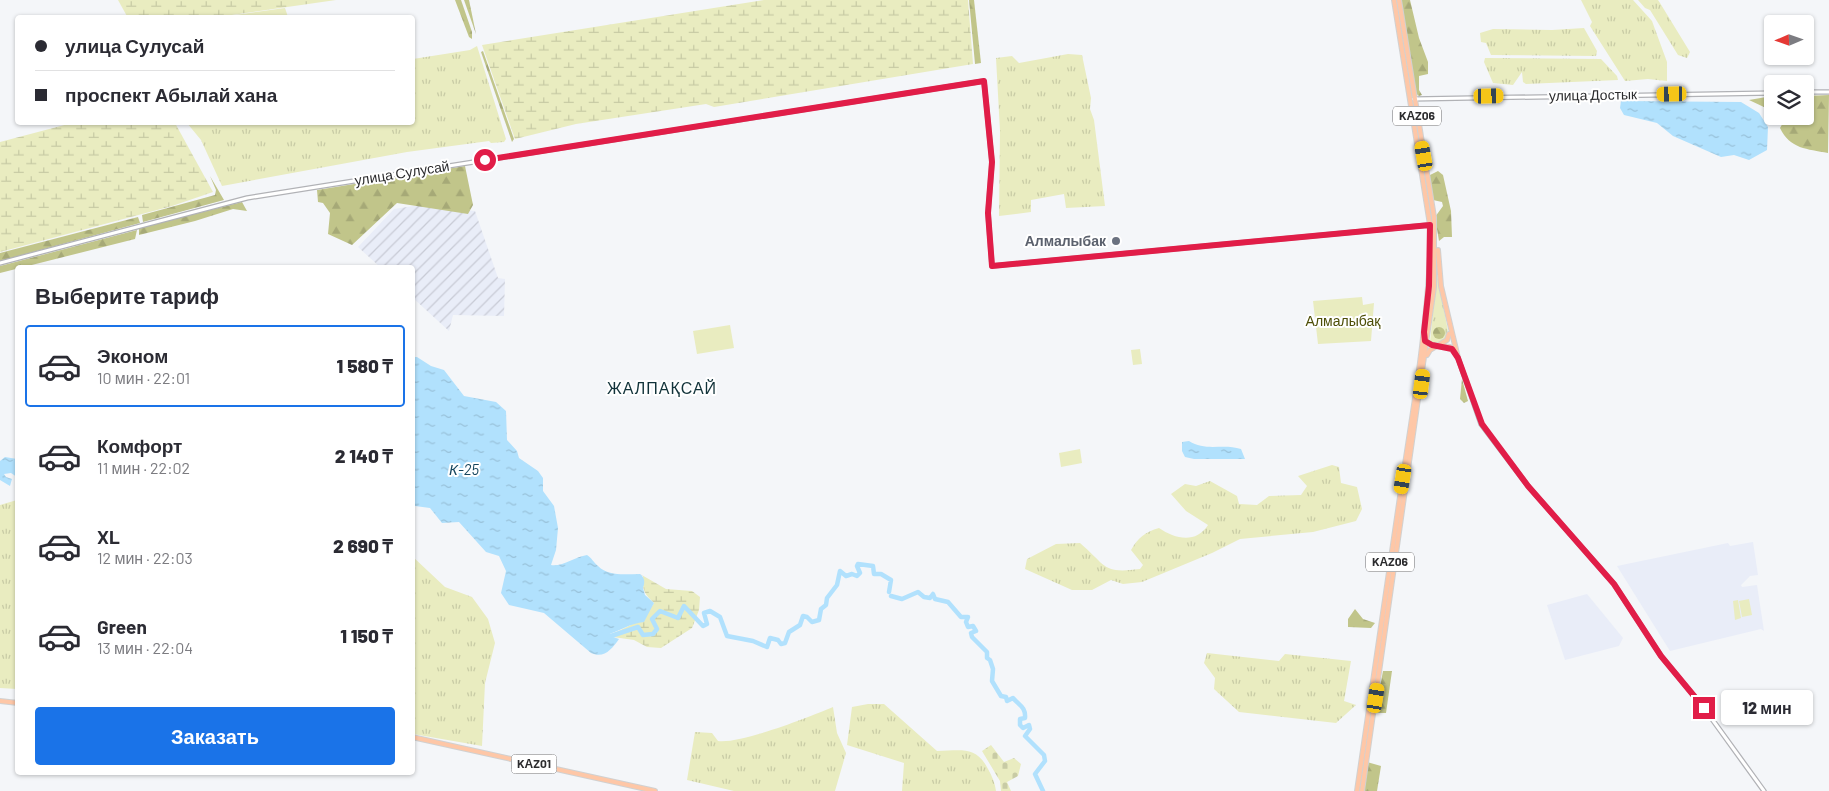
<!DOCTYPE html>
<html lang="ru">
<head>
<meta charset="utf-8">
<style>
  :root { --surface:#fff; --page:#f7f7f7; --text:#2b2b33; --muted:#7c7c81; --line:#e1e1e2; --accent:#1a73e8 }
  body { margin:0; font-family:Barlow,sans-serif; background:var(--page); color:var(--text); height:100vh; display:flex; flex-direction:column; font-size:19px; white-space:nowrap }
  * { box-sizing:border-box; margin:0 }
  p { font-size:16px; color:var(--muted) }
  .icon { flex:none; width:28px; height:28px; fill:none; stroke:currentColor; stroke-width:2; stroke-linecap:round; stroke-linejoin:round }
  .map { position:relative; flex:1; overflow:hidden }
  .drawer { position:absolute; left:15px; top:265px; width:400px; height:510px; display:flex; flex-direction:column; background:var(--surface); border-radius:5px; box-shadow:0 1px 4px #0004 }
  .drawer>* { flex:none }
  .hud { position:absolute; left:15px; top:15px; width:400px; height:110px; border-radius:5px; box-shadow:0 1px 4px #0004; display:grid; align-content:center; height:110px; padding:0 20px; background:var(--surface) }
  .needle { width:32px; rotate:268deg }
  .fabs { position:absolute; left:1764px; top:15px; display:grid; gap:10px }
  .fabs a { display:grid; place-items:center; width:50px; height:50px; border-radius:5px; background:var(--surface); box-shadow:0 1px 4px #0004; font-size:25px }
  .end { position:absolute; width:22px; height:22px; margin:-11px; border:6px solid #e11d48; background:#fff; box-shadow:0 0 0 2px #fff }
  .from { border-radius:50% }
  .bubble { position:absolute; height:35px; border-radius:5px; background:var(--surface); box-shadow:0 1px 4px #0004; font-size:16px; font-weight:800; line-height:35px; text-align:center }
  .car { position:absolute; width:15px; height:30px; margin:-15px -8px; border-radius:6px; box-shadow:0 0 4px 1px #0007; background:linear-gradient(#f5c518 24%,#345 0 40%,#f5c518 0 76%,#345 0 86%,#f5c518 0) }
  .hud b { display:flex; align-items:center; gap:18px; height:48px; font-size:19px }
  .hud b+b { border-top:1px solid var(--line) }
  .hud i { width:12px; height:12px; background:var(--text) }
  ul { padding:0; list-style:none }
  li { display:flex; align-items:center; gap:15px; height:82px; margin:0 10px 8px; padding:0 10px; border:2px solid transparent; border-radius:5px }
  li div { flex:1 }
  li b { display:block; font-size:19px }
  li em { font-style:normal; font-weight:800 }
  li.on { border-color:var(--accent) }
  li>.icon { width:45px; height:45px; stroke-width:1.5 }
  h2 { padding:0 20px; font-size:22px; line-height:60px }
  .primary-button { display:flex; gap:10px; margin-top:auto; padding:10px 20px }
  .primary-button a { flex:1; height:58px; border-radius:5px; background:var(--accent); color:#fff; font-size:20px; font-weight:800; line-height:58px; text-align:center }
  .map>svg:first-child { display:block }
</style>
</head>
<body>
<div class="map">
<svg width="1829" height="791" viewBox="0 0 1829 791">
  <defs>
    <pattern id="industrial-furrows" width="10" height="10" patternUnits="userSpaceOnUse" patternTransform="scale(1.25)"><rect width="10" height="10" fill="#e9edf8"/><path d="M-1 1l2-2M0 10L10 0M9 11l2-2" fill="none" stroke="#c8cbd5"/></pattern>
    <pattern id="grass-tufts" width="24" height="20" patternUnits="userSpaceOnUse" patternTransform="scale(1.25)"><rect width="24" height="20" fill="#e9ecc0"/><path d="M3 7l-1-3M5 7V3M7 7l1-3M15 17l-1-3M17 17v-4M19 17l1-3" fill="none" stroke="#c8cba5"/></pattern>
    <pattern id="forest-firs" width="22" height="20" patternUnits="userSpaceOnUse" patternTransform="scale(1.25)"><rect width="22" height="20" fill="#c1c58a"/><path d="M5 1l3.5 6h-7zM16 11l3.5 6h-7z" fill="#a6a977"/></pattern>
    <pattern id="wetland-marsh" width="20" height="14" patternUnits="userSpaceOnUse" patternTransform="scale(1.25)"><rect width="20" height="14" fill="#e9ecc0"/><path d="M1 5h8M5 5V1M11 12h8M15 12V8" fill="none" stroke="#c8cba5"/></pattern>
    <pattern id="cemetery-stones" width="16" height="16" patternUnits="userSpaceOnUse" patternTransform="scale(1.25)"><rect width="16" height="16" fill="#e9ecc0"/><path d="M2 7V4a2 2 0 0 1 4 0v3zM10 15v-3a2 2 0 0 1 4 0v3z" fill="#c8cba5"/></pattern>
    <pattern id="water-ripples" width="26" height="14" patternUnits="userSpaceOnUse" patternTransform="scale(1.25)"><rect width="26" height="14" fill="#b1e1fd"/><path d="M2 4q2-2 4 0t4 0M15 11q2-2 4 0t4 0" fill="none" stroke="#98c1d9"/></pattern>
  </defs>
  <rect width="100%" height="100%" fill="#f4f6f9"/>
  <g fill="#e9edf8">
    <path d="M1753 542 1758 575 1750 576 1741 585 1742 587 1757 585 1764 631 1761 629 1670 651 1617 566 1728 543 1730 546Z"/>
    <path d="M1587 594 1623 638 1619 646 1565 660 1547 605Z"/>
  </g>
  <path fill="url(#industrial-furrows)" d="M420 205 475 211 498 278 505 279 504 316 453 315 449 331 413 298 412 268 380 267 358 247 394 209Z"/>
  <g fill="url(#grass-tufts)">
    <path d="M1581 0H1633L1652 21 1667 62V81L1648 79 1625 81 1590 26 1592 22Z"/>
    <path d="M1638 0H1658L1660 3 1690 52 1687 58 1678 55 1650 10 1645 8Z"/>
    <path d="M285 8 288 17H221Z"/>
    <path d="M1584 28 1597 51 1596 56 1491 55 1486 43 1481 42 1480 33 1493 29 1552 30Z"/>
    <path d="M477 46 506 139 504 142 491 143 489 141 407 152 222 186 201 140 187 123 412 122 413 59 470 50Z"/>
    <path d="M1068 54 1082 55 1091 98 1090 109 1094 120 1105 206 1066 208 1064 194 1031 200V212L999 216 1000 131 996 58 1012 56 1019 63Z"/>
    <path d="M1485 58 1601 59 1617 76 1618 80 1526 84 1523 82 1522 72 1513 85 1493 83 1484 62Z"/>
    <path d="M1437 274 1448 331 1445 340 1438 344 1430 342Z"/>
    <path d="M1332 465 1339 467 1341 483 1357 487 1362 509 1356 521 1313 532 1240 539 1212 553 1142 582 1123 584 1111 580 1092 590H1072L1025 569 1027 559 1056 544 1080 543C1107 566 1102 574 1140 569L1143 565 1131 550C1138 538 1145 532 1159 528 1175 539 1196 544 1208 525L1186 511 1171 494 1185 484 1196 486 1210 481 1237 496 1239 504 1257 505 1269 496 1301 495 1307 486 1298 476Z"/>
    <path d="M17 500H18L17 689 0 688V505Z"/>
    <path d="M412 556 445 587 472 597 488 619 495 643 485 683 482 746 413 734Z"/>
    <path d="M1207 653 1279 661 1285 654 1351 661 1344 701 1356 705 1336 723 1239 712 1214 689 1215 678 1204 663Z"/>
    <path d="M868 704H884L937 751C960 751 976 745 988 769 992 776 995 783 996 791H902L904 763 847 745 852 707Z"/>
    <path d="M833 707 837 733 846 753 835 791H734L687 780 695 732 712 733 718 741C741 744 809 717 833 707Z"/>
  </g>
  <g fill="url(#forest-firs)">
    <path d="M455 0H461L472 32V39L469 37Z"/>
    <path d="M464 0H469L476 34Z"/>
    <path d="M969 0H974L981 63 975 64Z"/>
    <path d="M1400 0H1410L1419 38 1428 62V74L1419 76V90L1422 95 1419 96 1414 92Z"/>
    <path d="M483 51 514 139 512 142 481 52Z"/>
    <path d="M1829 95 1828 153C1807 149 1790 149 1780 128L1784 121 1781 116H1805V96Z"/>
    <path d="M1772 96V106L1766 108 1749 100Z"/>
    <path d="M465 166 473 205 468 214 397 203 352 245 328 234 330 213 323 203 318 202 317 190Z"/>
    <path d="M1438 171 1443 175 1451 211 1452 237H1444L1439 241 1435 217 1443 206 1442 202 1433 200 1428 176Z"/>
    <path d="M210 176 224 200 143 222 142 215 215 195 216 190Z"/>
    <path d="M242 202 247 211 233 209 195 221 139 235V228Z"/>
    <path d="M138 217 140 223 0 261V253Z"/>
    <path d="M137 230 135 239 0 273V266Z"/>
    <circle cx="1439" cy="333" r="6"/>
    <path d="M1462 379 1468 401 1464 403 1460 399Z"/>
    <path d="M1355 609 1363 619 1375 623 1371 628 1348 627V619Z"/>
    <path d="M1383 671H1392L1386 713H1375Z"/>
    <path d="M1367 762 1381 766 1377 791H1363Z"/>
  </g>
  <g fill="url(#wetland-marsh)">
    <path d="M118 0H336L218 17 128 18Z"/>
    <path d="M764 0H968L973 64 714 107 706 104 576 124 515 139 482 45Z"/>
    <path d="M72 123H175L213 192 172 206 0 252V142Z"/>
    <path d="M640 574 666 589 692 591 700 597 699 610 692 628 661 648 647 647 634 640 606 636C624 629 644 621 654 603 644 594 642 589 643 576Z"/>
  </g>
  <path fill="url(#cemetery-stones)" d="M991 745 1004 762 1014 758 1021 764 1018 776 1007 782 1011 791H1001L1000 781 982 751Z"/>
  <g fill="#e9ecc0">
    <path d="M1362 297 1363 305 1374 303 1371 341 1318 344 1313 301Z"/>
    <path d="M730 325 734 348 697 354 693 331Z"/>
    <path d="M1140 349 1142 364 1133 365 1131 350Z"/>
    <path d="M1080 449 1082 463 1061 467 1059 453Z"/>
    <path d="M1749 599 1752 615 1742 617 1739 601Z"/>
    <path d="M1738 600 1741 618 1735 620 1733 601Z"/>
  </g>
  <g fill="url(#water-ripples)">
    <path d="M1621 101 1741 102 1759 113 1768 127 1767 150 1749 160 1734 155 1721 157 1673 136 1657 123 1624 115 1620 108Z"/>
    <path d="M413 357H417L431 366 444 370 464 396 496 402 506 411 507 440 517 451 519 458 538 471 543 478V491L554 506 558 528 556 550 551 565C562 567 575 557 587 555 592 558 593 562 598 566 609 577 626 574 640 574 645 578 645 582 643 588L645 595 654 603 644 622C631 623 619 631 607 635L619 639C612 649 604 659 591 653L544 613 509 605 501 593 506 571 499 556 486 552 459 522 442 523 430 508 415 506 413 504Z"/>
    <path d="M1189 441C1206 452 1223 443 1241 449L1245 459H1194L1185 457 1182 451V442Z"/>
    <path d="M5 457 17 459V477L11 473 4 474 6 477 12 479 10 486 0 480V461Z"/>
  </g>
  <g fill="none" stroke-linecap="round" stroke-linejoin="round">
    <g stroke="#b1e1fd" stroke-width="4.5">
      <path d="M891 596 902 599 918 592 924 597 930 598 933 594 935 599 948 602 961 617H968L966 622 968 627 973 626 976 631 971 633 972 637 987 652V658L990 660 993 669 992 681 1001 696 1006 697 1007 701 1013 698C1019 705 1026 707 1025 718L1020 719V725L1023 728 1029 725 1030 729 1025 736 1044 755 1045 761 1035 774 1043 791"/>
      <path d="M601 635 611 636 638 627 643 635 653 634 657 629 652 619 660 611 678 618 684 606 703 626 707 624 704 613 710 611 720 617 727 636 753 641 767 647 770 638 778 640 781 644 785 643 789 632 800 625 803 616 807 617 812 622 819 620 821 609 826 605 827 598 837 585 840 571 846 576 852 574 857 576 860 573 857 566 858 564 873 566 874 574H881L891 580 889 592"/>
    </g>
    <g stroke="#b1b2b6" stroke-width="5.5">
      <g id="secondary">
        <path d="M1805 92H1829"/>
        <path d="M1414 99 1772 93"/>
        <path d="M0 263 247 198 984 81 992 162 988 213 992 266 1429 225"/>
        <path d="M1458 358 1481 424 1528 486 1614 584 1661 656 1704 708 1764 791"/>
      </g>
    </g>
    <g stroke="#d1d1d1" stroke-width="6">
      <g id="trunk">
        <path d="M1438 250 1441 286 1458 358"/>
        <path d="M1426 342 1432 345 1450 347 1457 355"/>
        <path d="M1427 355 1430 350 1447 340 1449 334"/>
        <path d="M0 701 18 703"/>
        <path d="M412 737 655 791"/>
        <path d="M1357 791C1372 688 1387 586 1402 483 1415 400 1429 316 1431 231L1394 0"/>
        <path d="M1362 791 1434 287V217L1399 0"/>
      </g>
    </g>
    <use href="#secondary" stroke="#fff" stroke-width="3"/>
    <use href="#trunk" stroke="#fec7a7" stroke-width="4"/>
  </g>
  <g fill="none" stroke-linecap="round" stroke-linejoin="round">
    <path stroke="#e11d48" stroke-width="6" d="M485 160 984 81 992 162 988 213 992 266 1430 225 1429 286 1424 332 1425 341 1432 345 1452 349 1458 358 1482 424 1528 486 1614 584 1661 656 1704 708"/>
  </g>
  <circle fill="#6b7280" stroke="#fff" stroke-width="2" cx="1116" cy="241" r="5"/>
  <g text-anchor="middle" stroke-width="4" stroke-linejoin="round" paint-order="stroke">
    <g fill="#fff" stroke="#6b6b6d" stroke-width="1">
      <rect x="1393" y="106.5" width="48" height="19" rx="4"/>
      <rect x="1366" y="552.5" width="48" height="19" rx="4"/>
      <rect x="511.5" y="754.5" width="45" height="19" rx="4"/>
    </g>
    <g font-size="12" font-weight="bold" fill="#2c2c2e">
      <text x="1417" y="120">KАZ06</text>
      <text x="1390" y="566">KАZ06</text>
      <text x="534" y="768">KАZ01</text>
    </g>
    <g font-size="14" fill="#2c2c2e" stroke="#fff">
      <text transform="translate(1593 95) rotate(-1)" y="5">улица Достык</text>
      <text transform="translate(402 173) rotate(-9)" y="5">улица Сулусай</text>
    </g>
    <g font-size="14" font-weight="bold" fill="#5b616d" stroke="#fff" text-anchor="end">
      <text x="1106" y="246">Алмалыбак</text>
    </g>
    <g font-size="14" fill="#4d4e07" stroke="#fff">
      <text x="1343" y="326">Алмалыбақ</text>
    </g>
    <g font-size="15" font-style="italic" fill="#16465e" stroke="#fff">
      <text x="464" y="475">К-25</text>
    </g>
    <g font-size="16" letter-spacing="1" fill="#12333a" stroke="#fff">
      <text x="662" y="394">ЖАЛПАҚСАЙ</text>
    </g>
  </g>
</svg>
<div class="fabs">
<a><svg class="needle" viewBox="-14 -14 28 28"><path d="M0-13l5 13h-10z" fill="#e53935"/><path d="M0 13l5-13h-10z" fill="#7c7c81"/></svg></a>
<a><svg class="icon" aria-label="layers" viewBox="0 0 24 24"><path d="M12 4l9 5-9 5-9-5zM3 14l9 5 9-5"/></svg></a>
</div>
<i class="end from" style="left:485px;top:160px"></i>
<i class="end" style="left:1704px;top:708px"></i>
<div class="bubble" style="left:1721px;top:690px;width:92px">12 мин</div>
<i class="car" style="left:1672px;top:94px;rotate:269deg"></i>
<i class="car" style="left:1489px;top:96px;rotate:89deg"></i>
<i class="car" style="left:1424px;top:156px;rotate:350deg"></i>
<i class="car" style="left:1422px;top:384px;rotate:7deg"></i>
<i class="car" style="left:1403px;top:479px;rotate:189deg"></i>
<i class="car" style="left:1376px;top:698px;rotate:9deg"></i>
<div class="hud">
<b><i class="from"></i>улица Сулусай</b>
<b><i></i>проспект Абылай хана</b>
</div>
<section class="drawer">
<h2>Выберите тариф</h2>
<ul>
<li class="on"><svg class="icon" aria-label="car" viewBox="0 0 24 24"><path d="M5 17H2v-5l4-1 3-4h7l3 4 3 1v5h-3M9 17h6M6 11h13"/><circle cx="7" cy="17" r="2"/><circle cx="17" cy="17" r="2"/></svg><div><b>Эконом</b><p>10 мин · 22:01</p></div><em>1 580 ₸</em></li>
<li><svg class="icon" aria-label="car" viewBox="0 0 24 24"><path d="M5 17H2v-5l4-1 3-4h7l3 4 3 1v5h-3M9 17h6M6 11h13"/><circle cx="7" cy="17" r="2"/><circle cx="17" cy="17" r="2"/></svg><div><b>Комфорт</b><p>11 мин · 22:02</p></div><em>2 140 ₸</em></li>
<li><svg class="icon" aria-label="car" viewBox="0 0 24 24"><path d="M5 17H2v-5l4-1 3-4h7l3 4 3 1v5h-3M9 17h6M6 11h13"/><circle cx="7" cy="17" r="2"/><circle cx="17" cy="17" r="2"/></svg><div><b>XL</b><p>12 мин · 22:03</p></div><em>2 690 ₸</em></li>
<li><svg class="icon" aria-label="car" viewBox="0 0 24 24"><path d="M5 17H2v-5l4-1 3-4h7l3 4 3 1v5h-3M9 17h6M6 11h13"/><circle cx="7" cy="17" r="2"/><circle cx="17" cy="17" r="2"/></svg><div><b>Green</b><p>13 мин · 22:04</p></div><em>1 150 ₸</em></li>
</ul>
<div class="primary-button"><a>Заказать</a></div>
</section>
</div>
</body>
</html>
